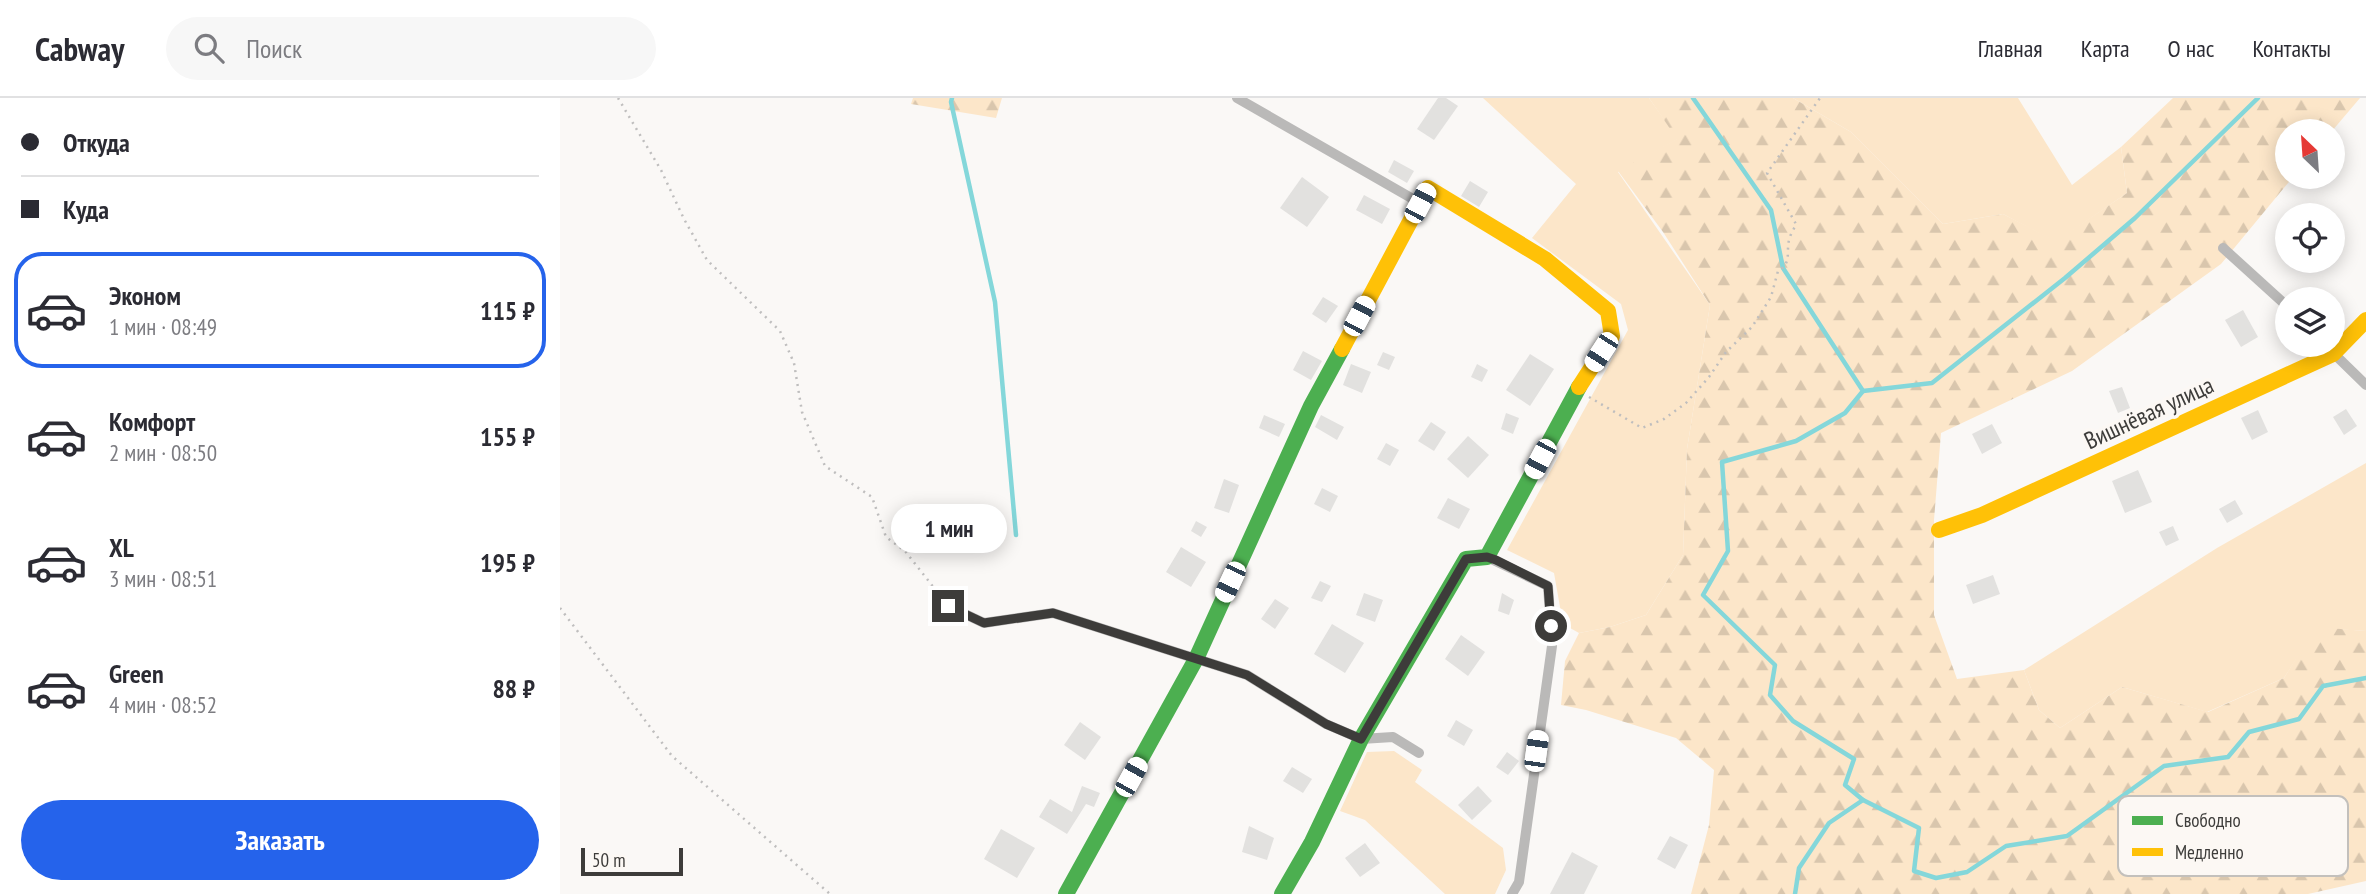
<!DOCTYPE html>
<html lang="ru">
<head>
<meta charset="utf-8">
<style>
  :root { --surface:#fff; --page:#f7f7f7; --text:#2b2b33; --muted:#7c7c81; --line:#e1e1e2; --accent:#2563eb }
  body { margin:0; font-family:"PT Sans Narrow",sans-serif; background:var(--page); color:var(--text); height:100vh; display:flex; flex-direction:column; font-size:26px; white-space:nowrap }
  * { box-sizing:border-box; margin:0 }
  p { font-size:23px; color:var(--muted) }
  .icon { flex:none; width:38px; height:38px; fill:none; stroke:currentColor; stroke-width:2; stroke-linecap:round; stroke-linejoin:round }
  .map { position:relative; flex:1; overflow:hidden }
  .details { display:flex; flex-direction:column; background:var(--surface); width:560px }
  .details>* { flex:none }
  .banner { display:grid; align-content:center; height:154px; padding:0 21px; background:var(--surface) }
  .needle { width:46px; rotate:335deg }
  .tools { position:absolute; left:1715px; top:21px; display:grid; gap:14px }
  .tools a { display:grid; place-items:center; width:70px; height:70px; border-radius:50%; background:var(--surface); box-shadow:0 4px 18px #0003; font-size:35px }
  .scale { position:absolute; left:21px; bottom:18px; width:102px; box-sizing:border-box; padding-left:7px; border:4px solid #3d3c3a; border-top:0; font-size:19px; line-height:24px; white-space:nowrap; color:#3d3c3a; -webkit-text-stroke:5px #fcf8f4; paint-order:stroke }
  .end { position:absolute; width:32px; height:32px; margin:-16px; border:9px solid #3d3c3a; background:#fff; box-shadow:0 0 0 4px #fff }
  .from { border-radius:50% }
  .bubble { position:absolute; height:49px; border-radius:24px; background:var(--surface); box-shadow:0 4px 18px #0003; font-size:23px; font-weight:600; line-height:49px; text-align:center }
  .car { position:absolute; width:21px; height:42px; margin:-21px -10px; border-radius:9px; box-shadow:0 0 5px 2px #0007; background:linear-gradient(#fff 24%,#345 0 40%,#fff 0 76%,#345 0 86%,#fff 0) }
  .banner b { display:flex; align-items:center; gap:24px; height:66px; font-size:26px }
  .banner b+b { border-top:2px solid var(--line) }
  .banner i { width:18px; height:18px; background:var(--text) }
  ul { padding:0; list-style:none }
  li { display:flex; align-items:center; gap:21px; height:116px; margin:0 14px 10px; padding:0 7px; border:4px solid transparent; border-radius:28px }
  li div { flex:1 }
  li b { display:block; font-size:26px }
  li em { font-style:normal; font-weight:600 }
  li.selected { border-color:var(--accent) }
  li>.icon { width:63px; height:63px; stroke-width:1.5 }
  .button { display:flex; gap:14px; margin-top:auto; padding:14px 21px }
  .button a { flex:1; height:80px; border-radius:42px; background:var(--accent); color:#fff; font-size:28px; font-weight:600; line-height:80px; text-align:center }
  header { display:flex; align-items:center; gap:42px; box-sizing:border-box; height:98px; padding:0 35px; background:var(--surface); border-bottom:2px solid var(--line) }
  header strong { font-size:33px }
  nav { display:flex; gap:38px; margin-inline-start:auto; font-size:24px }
  .search { width:490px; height:63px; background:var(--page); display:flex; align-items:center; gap:18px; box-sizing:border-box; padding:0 24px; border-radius:38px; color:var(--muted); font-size:26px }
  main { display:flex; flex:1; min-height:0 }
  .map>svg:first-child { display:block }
</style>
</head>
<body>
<header>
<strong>Cabway</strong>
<div class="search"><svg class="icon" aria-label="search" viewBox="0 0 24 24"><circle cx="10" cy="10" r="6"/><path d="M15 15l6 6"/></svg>Поиск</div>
<nav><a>Главная</a><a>Карта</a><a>О нас</a><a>Контакты</a></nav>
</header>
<main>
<section class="details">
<div class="banner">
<b><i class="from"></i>Откуда</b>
<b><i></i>Куда</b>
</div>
<ul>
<li class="selected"><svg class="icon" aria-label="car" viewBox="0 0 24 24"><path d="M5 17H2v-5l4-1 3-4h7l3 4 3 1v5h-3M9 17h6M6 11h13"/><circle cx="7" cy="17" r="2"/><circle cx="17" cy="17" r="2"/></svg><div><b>Эконом</b><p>1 мин · 08:49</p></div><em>115 ₽</em></li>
<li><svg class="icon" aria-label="car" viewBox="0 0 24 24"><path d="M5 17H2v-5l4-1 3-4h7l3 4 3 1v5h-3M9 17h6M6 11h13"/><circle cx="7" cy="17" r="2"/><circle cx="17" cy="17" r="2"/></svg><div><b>Комфорт</b><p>2 мин · 08:50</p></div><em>155 ₽</em></li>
<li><svg class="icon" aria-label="car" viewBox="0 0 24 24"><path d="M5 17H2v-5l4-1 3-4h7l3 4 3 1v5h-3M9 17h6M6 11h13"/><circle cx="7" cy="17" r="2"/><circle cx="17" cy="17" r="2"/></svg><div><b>XL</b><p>3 мин · 08:51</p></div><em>195 ₽</em></li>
<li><svg class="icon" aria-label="car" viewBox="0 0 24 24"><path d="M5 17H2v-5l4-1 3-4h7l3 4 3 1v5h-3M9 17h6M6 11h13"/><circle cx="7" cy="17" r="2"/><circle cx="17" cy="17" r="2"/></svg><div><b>Green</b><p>4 мин · 08:52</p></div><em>88 ₽</em></li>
</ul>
<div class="button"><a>Заказать</a></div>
</section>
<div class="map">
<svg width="1806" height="796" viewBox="0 0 1806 796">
  <defs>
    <pattern id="forest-firs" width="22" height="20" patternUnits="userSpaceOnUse" patternTransform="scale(1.75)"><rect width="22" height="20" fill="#fce6c9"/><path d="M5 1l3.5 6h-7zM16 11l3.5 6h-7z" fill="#d9c6ad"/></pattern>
  </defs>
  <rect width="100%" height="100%" fill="#faf8f6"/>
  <g fill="#fce6c9">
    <path d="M923 0H1089L1118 41 1058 74 1150 207 1127 351 1123 457 1086 517 1050 529 1019 535 1003 526 994 475 947 452 1068 232 1061 206 972 140 1016 86Z"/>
    <path d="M1233 0H1458L1512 87 1561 49 1567 95 1496 144 1443 116 1383 126 1291 34Z"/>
    <path d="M1806 365V533L1756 530 1724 580 1647 614 1562 589 1500 630 1479 612 1464 572 1657 450Z"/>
    <path d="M834 653 862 672 855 684 943 750 946 772 935 796H885L805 722 780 713 807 654Z"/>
  </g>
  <g fill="url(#forest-firs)">
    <path d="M353 0H442L436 20 351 6Z"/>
    <path d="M1089 0H1233L1291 34 1383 126 1443 116 1496 143 1567 95 1561 49 1613 0H1800L1772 33H1727V79H1733L1661 166 1512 273 1381 335 1374 422V517L1397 581 1464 572 1479 612 1500 630 1562 589 1648 614 1724 580 1755 529 1806 533V783L1748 796H1131L1149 727 1154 672 1116 640 1026 612 1001 607 1005 563 1019 535 1050 529 1086 517 1123 457 1127 351 1150 207 1103 134 1058 73 1117 41Z"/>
  </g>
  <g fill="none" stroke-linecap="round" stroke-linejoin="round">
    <g stroke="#84d7da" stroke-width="4.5">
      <path d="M392 0 391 4 435 204 456 437"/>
      <path d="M1133 0 1211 112 1223 170 1303 293 1285 315 1236 343 1162 364 1168 453 1143 497 1215 567 1210 597 1233 623 1294 661 1285 687 1303 702 1359 730 1354 773 1376 780 1407 774 1446 748 1507 738 1604 668 1668 659 1689 634 1739 621 1763 588 1806 580"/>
      <path d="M1303 293 1372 285 1505 180 1575 120 1698 0"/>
      <path d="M1235 796 1239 770 1269 725 1303 702"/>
    </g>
  </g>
  <g fill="#e2e1df">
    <path d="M878 0H886L898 8 874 42 857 31Z"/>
    <path d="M834 62 854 73 847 85 828 74Z"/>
    <path d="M742 79 769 99 747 129 720 110Z"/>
    <path d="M910 83 928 94 919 109 901 98Z"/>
    <path d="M804 97 830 111 822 126 796 112Z"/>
    <path d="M763 199 778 208 766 225 752 216Z"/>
    <path d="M1683 212 1698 239 1681 249 1665 222Z"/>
    <path d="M743 253 762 263 751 282 733 272Z"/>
    <path d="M823 254 835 259 829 272 817 267Z"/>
    <path d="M970 256 994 271 970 308 946 292Z"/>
    <path d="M791 266 811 274 802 295 783 287Z"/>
    <path d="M917 266 928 272 922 284 911 279Z"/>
    <path d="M1562 289 1570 310 1558 315 1549 293Z"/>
    <path d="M1786 311 1797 328 1784 337 1773 319Z"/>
    <path d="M1698 312 1708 334 1692 342 1681 320Z"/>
    <path d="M946 315 959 320 953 336 941 331Z"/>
    <path d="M704 317 725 326 719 339 699 330Z"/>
    <path d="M761 317 784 329 777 342 755 329Z"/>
    <path d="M871 324 886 334 874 353 858 343Z"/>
    <path d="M1432 326 1442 345 1422 356 1412 336Z"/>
    <path d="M908 338 929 357 908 380 887 361Z"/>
    <path d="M826 345 839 352 830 368 817 361Z"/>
    <path d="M1578 372 1592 404 1565 415 1552 383Z"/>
    <path d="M664 381 679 387 669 415 654 410Z"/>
    <path d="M762 390 778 398 770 414 754 406Z"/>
    <path d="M888 400 910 411 899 431 877 420Z"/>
    <path d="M1675 402 1683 416 1667 425 1659 411Z"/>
    <path d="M636 423 647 429 641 439 631 433Z"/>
    <path d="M1613 428 1619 442 1606 448 1599 434Z"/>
    <path d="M621 449 646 464 631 489 606 474Z"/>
    <path d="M1433 477 1440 496 1413 506 1406 487Z"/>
    <path d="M760 483 771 488 762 504 751 500Z"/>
    <path d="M804 495 823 502 815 524 796 517Z"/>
    <path d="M942 495 954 502 949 517 938 513Z"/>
    <path d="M715 501 729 510 715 531 701 521Z"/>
    <path d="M772 526 804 545 785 575 754 556Z"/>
    <path d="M901 537 925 554 908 578 885 561Z"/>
    <path d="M896 622 913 632 904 648 887 638Z"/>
    <path d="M520 624 541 639 525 662 504 647Z"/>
    <path d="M947 654 959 663 948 677 936 669Z"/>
    <path d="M732 669 752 681 743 695 723 683Z"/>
    <path d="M522 688 540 695 534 709 526 706 507 736 479 719 490 701 512 714Z"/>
    <path d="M918 688 932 703 912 722 898 707Z"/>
    <path d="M689 728 714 740 707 762 682 754Z"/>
    <path d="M441 731 475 750 457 780 424 761Z"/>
    <path d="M1110 738 1128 747 1115 771 1097 761Z"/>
    <path d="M805 745 820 765 800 779 785 760Z"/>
    <path d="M1012 754 1038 768 1024 796H990Z"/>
  </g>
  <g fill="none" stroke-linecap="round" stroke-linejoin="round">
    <g stroke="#bfbebe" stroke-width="2.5" stroke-dasharray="2 5" stroke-linecap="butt">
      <path d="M58 0 101 72 124 121 147 162 220 233 234 265 242 314 265 368 312 399 326 439 345 453 382 500"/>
      <path d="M1029 299 1082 330 1104 321 1126 305 1149 279 1166 254 1192 229 1211 199 1218 173C1232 165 1226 155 1229 142 1230 137 1234 131 1236 126L1207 75 1260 0"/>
      <path d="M0 510 112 658 270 796"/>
    </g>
    <g stroke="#bab9b8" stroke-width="10">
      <path d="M677 0 860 105"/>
      <path d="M1663 150 1727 208"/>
      <path d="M1765 247 1806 287"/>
      <path d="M927 459 988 488 992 548 959 784 952 796"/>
      <path d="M388 508 424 525 493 515 687 577 766 626 801 641 833 639 859 655"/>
    </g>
    <g stroke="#4caf50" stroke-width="16">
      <path d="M506 796 636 561 751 308 782 251"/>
      <path d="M722 796 752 744 801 641 906 461 927 459 1019 289"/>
    </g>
    <g stroke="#ffc107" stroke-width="16">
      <path d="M782 251 868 90 985 161 1048 213 1052 238 1019 289"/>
      <path d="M1379 432 1422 417 1773 256 1806 222"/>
    </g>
  </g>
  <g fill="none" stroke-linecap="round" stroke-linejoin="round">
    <path stroke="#3d3c3a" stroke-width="9" d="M388 508 424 525 493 515 687 577 766 626 801 641 906 461 927 459 936 462 988 488 991 528"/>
  </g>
  <g text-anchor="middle" stroke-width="7" stroke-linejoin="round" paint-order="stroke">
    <g font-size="24" fill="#3d3c3a" stroke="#fcf8f4">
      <text transform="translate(1589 315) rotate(-25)" y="8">Вишнёвая улица</text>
    </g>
  </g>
  <rect x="1558" y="698" width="230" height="80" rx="10" fill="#fcf8f4" stroke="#c3c0bc" stroke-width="2"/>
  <rect x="1572" y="718" width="31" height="9" fill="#4caf50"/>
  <rect x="1572" y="750" width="31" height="8" fill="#ffc107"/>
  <g font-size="19" fill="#3d3c3a">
    <text x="1615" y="729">Свободно</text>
    <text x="1615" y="761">Медленно</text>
  </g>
</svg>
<div class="tools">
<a><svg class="needle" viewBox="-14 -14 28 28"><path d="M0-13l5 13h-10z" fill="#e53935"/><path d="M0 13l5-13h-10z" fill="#7c7c81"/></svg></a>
<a><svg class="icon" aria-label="locate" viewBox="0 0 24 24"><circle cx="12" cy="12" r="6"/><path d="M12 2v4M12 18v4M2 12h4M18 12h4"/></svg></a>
<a><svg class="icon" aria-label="layers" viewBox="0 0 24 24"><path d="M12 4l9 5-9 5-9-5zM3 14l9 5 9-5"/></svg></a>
</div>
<div class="scale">50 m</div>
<i class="end from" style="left:991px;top:528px"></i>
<i class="end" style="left:388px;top:508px"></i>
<div class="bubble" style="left:331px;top:406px;width:116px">1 мин</div>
<i class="car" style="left:860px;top:105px;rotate:28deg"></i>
<i class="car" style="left:799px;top:218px;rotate:28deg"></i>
<i class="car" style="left:1041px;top:254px;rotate:213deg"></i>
<i class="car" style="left:980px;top:361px;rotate:208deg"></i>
<i class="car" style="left:670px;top:484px;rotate:205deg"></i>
<i class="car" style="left:976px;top:653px;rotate:8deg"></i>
<i class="car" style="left:571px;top:679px;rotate:29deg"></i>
</div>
</main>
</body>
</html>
